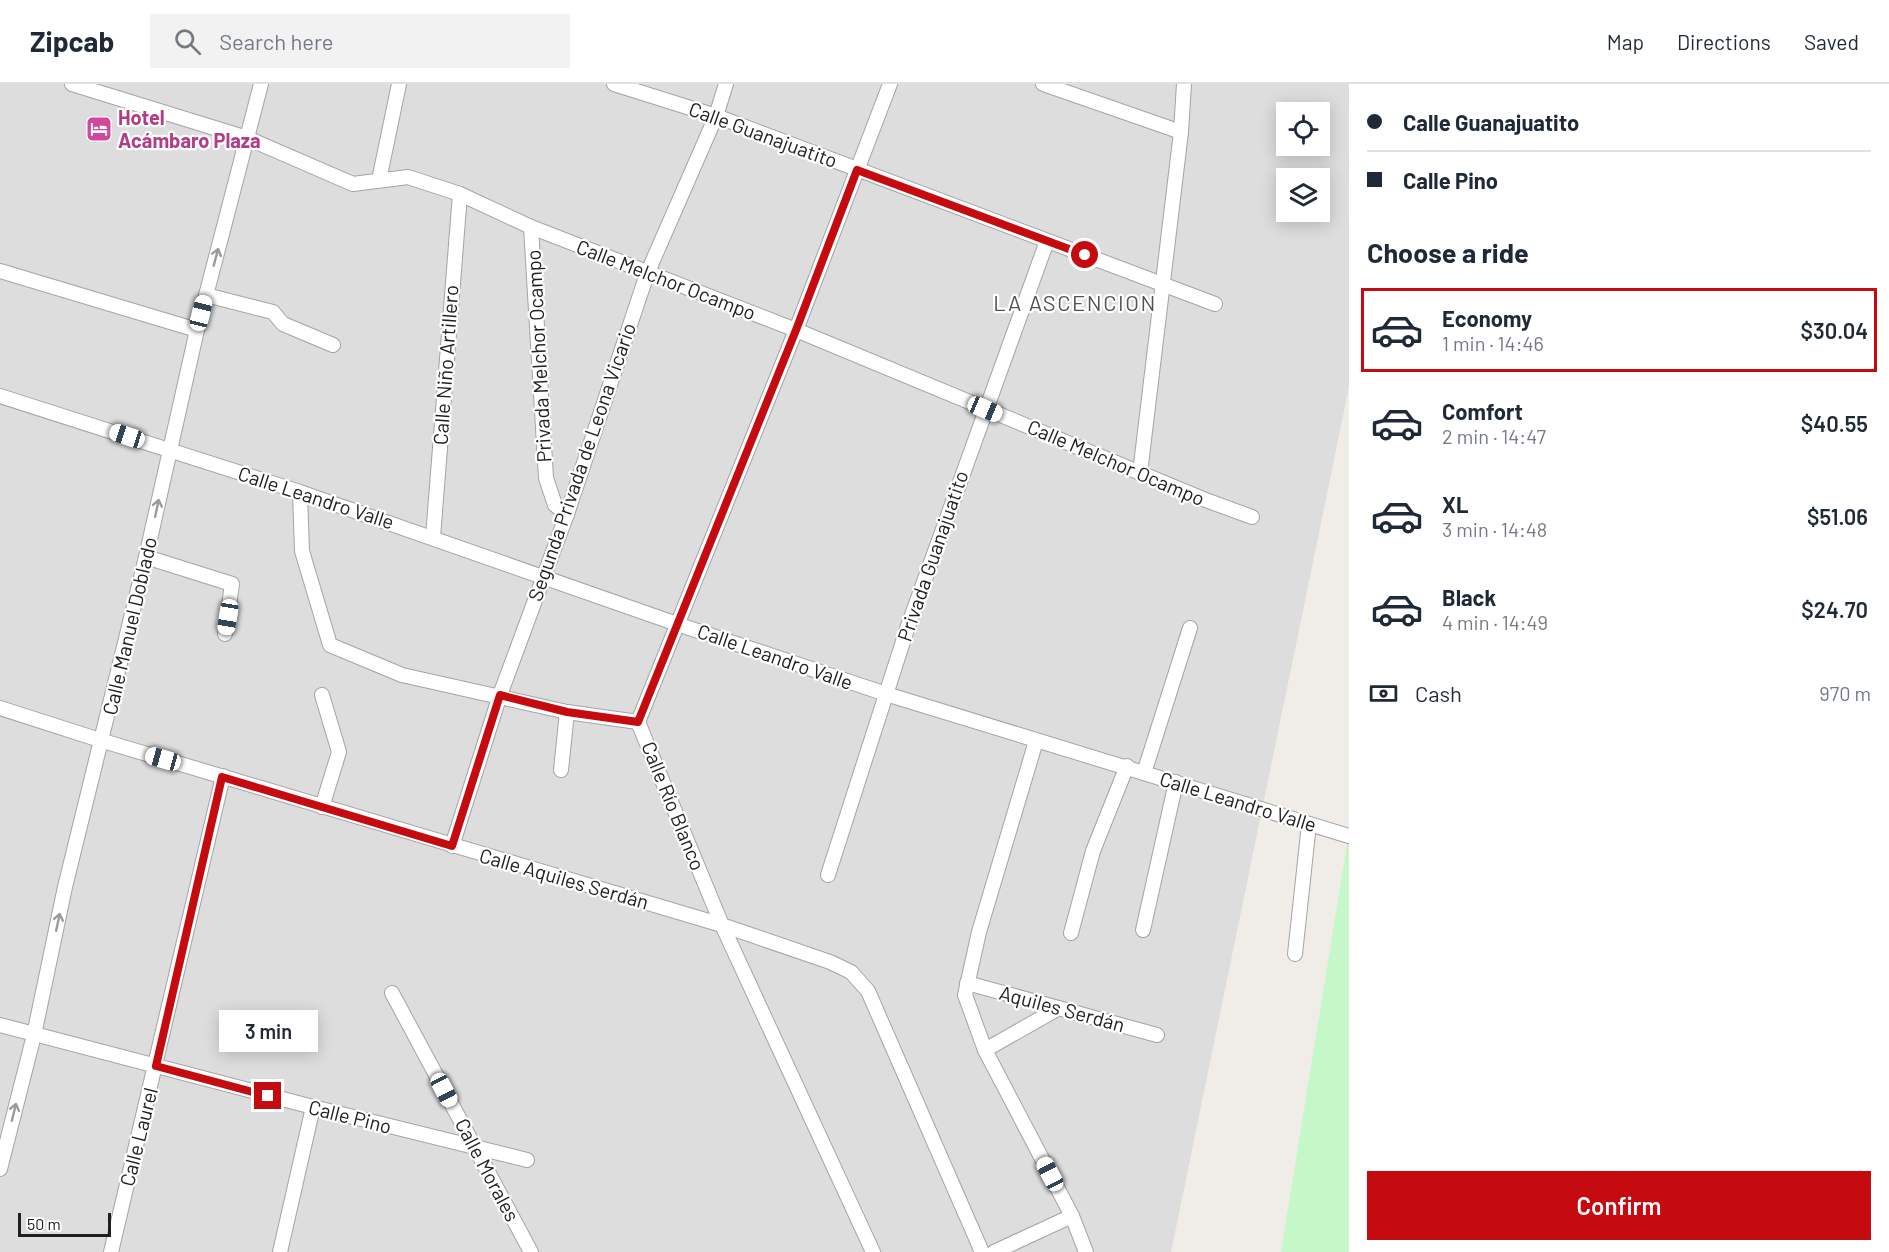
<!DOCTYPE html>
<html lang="en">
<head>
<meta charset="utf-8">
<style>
  :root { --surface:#fff; --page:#f2f2f3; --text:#1f2937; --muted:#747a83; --line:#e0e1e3; --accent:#c50a10 }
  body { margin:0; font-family:Barlow,sans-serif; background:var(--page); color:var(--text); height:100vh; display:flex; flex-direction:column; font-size:22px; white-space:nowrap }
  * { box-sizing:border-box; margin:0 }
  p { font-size:20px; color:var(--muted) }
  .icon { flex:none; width:33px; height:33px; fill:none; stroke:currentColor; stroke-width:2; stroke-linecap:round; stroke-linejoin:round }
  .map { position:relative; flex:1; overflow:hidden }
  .sheet { display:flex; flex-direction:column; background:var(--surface); width:540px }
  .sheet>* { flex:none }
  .top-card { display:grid; align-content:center; height:132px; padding:0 18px; background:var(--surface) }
  .controls { position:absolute; left:1276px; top:18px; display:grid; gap:12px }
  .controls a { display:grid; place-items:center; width:54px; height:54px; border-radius:0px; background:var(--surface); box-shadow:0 3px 15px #0003; font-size:30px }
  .scale { position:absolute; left:18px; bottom:15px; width:93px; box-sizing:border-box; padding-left:6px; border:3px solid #202020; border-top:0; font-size:16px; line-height:21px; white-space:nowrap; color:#202020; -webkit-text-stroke:4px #fff; paint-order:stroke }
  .end { position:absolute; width:27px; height:27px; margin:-14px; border:8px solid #c50a10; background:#fff; box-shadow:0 0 0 3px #fff }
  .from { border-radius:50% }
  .bubble { position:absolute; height:42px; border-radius:0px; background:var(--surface); box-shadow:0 3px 15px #0003; font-size:20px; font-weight:600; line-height:42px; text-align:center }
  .car { position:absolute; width:18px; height:36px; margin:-18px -9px; border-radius:8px; box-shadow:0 0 4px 2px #0007; background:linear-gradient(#fff 24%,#345 0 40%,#fff 0 76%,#345 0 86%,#fff 0) }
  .top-card b { display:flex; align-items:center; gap:21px; height:57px; font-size:22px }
  .top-card b+b { border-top:2px solid var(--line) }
  .top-card i { width:15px; height:15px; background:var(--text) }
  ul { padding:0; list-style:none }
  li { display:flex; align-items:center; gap:18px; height:84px; margin:0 12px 9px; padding:0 6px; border:3px solid transparent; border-radius:0px }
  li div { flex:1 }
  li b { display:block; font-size:22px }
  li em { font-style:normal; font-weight:600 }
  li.active { border-color:var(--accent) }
  li>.icon { width:54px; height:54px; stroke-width:1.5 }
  h2 { padding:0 18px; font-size:27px; line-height:72px }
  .pay { display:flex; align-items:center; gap:15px; height:66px; padding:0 18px; font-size:22px }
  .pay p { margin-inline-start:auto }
  .button { display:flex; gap:12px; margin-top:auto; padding:12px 18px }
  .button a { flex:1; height:69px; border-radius:0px; background:var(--accent); color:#fff; font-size:24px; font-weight:600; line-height:69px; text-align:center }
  header { display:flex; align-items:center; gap:36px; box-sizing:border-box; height:84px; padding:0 30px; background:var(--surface); border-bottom:2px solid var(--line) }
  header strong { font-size:28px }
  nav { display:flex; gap:33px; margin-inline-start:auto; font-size:21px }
  .search { width:420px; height:54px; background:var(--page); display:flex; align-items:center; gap:15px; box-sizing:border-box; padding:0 21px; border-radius:0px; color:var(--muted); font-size:22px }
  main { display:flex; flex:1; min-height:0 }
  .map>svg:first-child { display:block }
</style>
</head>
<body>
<header>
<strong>Zipcab</strong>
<div class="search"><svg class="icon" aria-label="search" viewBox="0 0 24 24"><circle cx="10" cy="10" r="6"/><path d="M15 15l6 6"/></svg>Search here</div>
<nav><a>Map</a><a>Directions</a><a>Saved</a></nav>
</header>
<main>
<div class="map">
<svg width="1349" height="1168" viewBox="0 0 1349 1168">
  <rect width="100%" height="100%" fill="#f0ece7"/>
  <path fill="#dedddd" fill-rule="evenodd" d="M0 0H1349V303L1171 1168H0ZM1287 28H1320V62H1287ZM1287 94H1320V128H1287Z"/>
  <path fill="#c6f7c9" d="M1349 748V1168H1281Z"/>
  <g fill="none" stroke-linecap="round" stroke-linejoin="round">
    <g stroke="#a4a4a4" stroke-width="16">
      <g id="minor">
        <path d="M72 0 247 54 353 100 408 93 460 110 531 143 796 246 1203 415 1252 433"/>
        <path d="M614 0 716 32 1215 220"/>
        <path d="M1043 0 1181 48"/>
        <path d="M379 96 399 0"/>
        <path d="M531 143 546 394 555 421 567 430"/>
        <path d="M0 187 197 246"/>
        <path d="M206 211 273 228 283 240 333 261"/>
        <path d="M0 312 300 408 677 540 886 610 1349 752"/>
        <path d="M1140 389 1181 48 1184 0"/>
        <path d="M300 408 302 467 330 561 402 591 567 628 638 638"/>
        <path d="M433 453 460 110"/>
        <path d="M146 473 232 500 225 550"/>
        <path d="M0 624 103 657 722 841 830 878 851 888 868 907 982 1168"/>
        <path d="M1036 657 979 848 965 911 985 966 1072 1132 1086 1168"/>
        <path d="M561 686 567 628"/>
        <path d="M1144 689 1190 544"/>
        <path d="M322 723 339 668 322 611"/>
        <path d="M452 762 500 611 567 430 647 190 716 32 726 0"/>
        <path d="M828 791 907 545 1047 157"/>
        <path d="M1143 846 1176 698"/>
        <path d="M1071 849 1093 767 1127 682"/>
        <path d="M1295 870 1309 740"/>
        <path d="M967 899 1157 951"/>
        <path d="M392 909 531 1168"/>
        <path d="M0 941 313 1023 527 1076"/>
        <path d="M985 966 1059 924"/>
        <path d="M0 1085 34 951 65 803 146 473 197 246 261 0"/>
        <path d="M111 1168 223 692"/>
        <path d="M280 1168 313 1023"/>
        <path d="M873 1168 722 841 638 638 796 246 890 0"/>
        <path d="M994 1168 1072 1132"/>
      </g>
    </g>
    <use href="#minor" stroke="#fff" stroke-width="14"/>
  </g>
  <defs><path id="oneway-shaft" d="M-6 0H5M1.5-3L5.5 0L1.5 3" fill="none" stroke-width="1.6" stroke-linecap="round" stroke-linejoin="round" transform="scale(1.5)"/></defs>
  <g stroke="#9b9b9b">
    <use href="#oneway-shaft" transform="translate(216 173) rotate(-75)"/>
    <use href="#oneway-shaft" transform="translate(157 424) rotate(-78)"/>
    <use href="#oneway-shaft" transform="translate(58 838) rotate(-78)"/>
    <use href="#oneway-shaft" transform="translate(14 1028) rotate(-76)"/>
  </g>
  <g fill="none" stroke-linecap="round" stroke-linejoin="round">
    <path stroke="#c50a10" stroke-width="8" d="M268 1012 156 982 222 693 452 762 500 611 567 628 638 638 796 246 857 86 1085 171"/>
  </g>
  <defs>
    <g id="hotel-square" transform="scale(1.35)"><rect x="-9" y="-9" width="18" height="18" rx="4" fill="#d1479c" stroke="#fff"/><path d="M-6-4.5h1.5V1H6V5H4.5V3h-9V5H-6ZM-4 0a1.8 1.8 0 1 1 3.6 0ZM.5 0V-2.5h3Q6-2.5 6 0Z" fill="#fff"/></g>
  </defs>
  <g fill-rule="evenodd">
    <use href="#hotel-square" x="99" y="45"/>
  </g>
  <g text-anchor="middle" stroke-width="4.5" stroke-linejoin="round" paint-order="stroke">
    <g font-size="20" font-weight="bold" fill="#b23c85" stroke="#fff" text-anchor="start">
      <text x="118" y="41">Hotel<tspan x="118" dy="23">Acámbaro Plaza</tspan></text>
    </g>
    <g font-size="20" fill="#202020" stroke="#fff">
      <text transform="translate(763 51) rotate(20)" y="7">Calle Guanajuatito</text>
      <text transform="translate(666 196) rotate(21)" y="7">Calle Melchor Ocampo</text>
      <text transform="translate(539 272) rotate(-93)" y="7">Privada Melchor Ocampo</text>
      <text transform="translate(446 281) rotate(-86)" y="7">Calle Niño Artillero</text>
      <text transform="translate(582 378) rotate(-71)" y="7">Segunda Privada de Leona Vicario</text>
      <text transform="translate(1116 379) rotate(23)" y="7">Calle Melchor Ocampo</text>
      <text transform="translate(316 414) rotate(18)" y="7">Calle Leandro Valle</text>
      <text transform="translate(933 472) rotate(-71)" y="7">Privada Guanajuatito</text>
      <text transform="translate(130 542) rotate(-77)" y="7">Calle Manuel Doblado</text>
      <text transform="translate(775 573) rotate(19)" y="7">Calle Leandro Valle</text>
      <text transform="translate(1238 718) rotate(17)" y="7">Calle Leandro Valle</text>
      <text transform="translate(673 722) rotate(68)" y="7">Calle Río Blanco</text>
      <text transform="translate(564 795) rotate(16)" y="7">Calle Aquiles Serdán</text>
      <text transform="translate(1062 925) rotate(15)" y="7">Aquiles Serdán</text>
      <text transform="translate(350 1033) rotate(14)" y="7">Calle Pino</text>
      <text transform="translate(139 1053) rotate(-76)" y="7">Calle Laurel</text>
      <text transform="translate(487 1086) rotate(62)" y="7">Calle Morales</text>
    </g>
    <g font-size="22" letter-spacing="1.5" fill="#535353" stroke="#fff">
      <text x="1075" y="227">LA ASCENCION</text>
    </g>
  </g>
</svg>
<div class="controls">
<a><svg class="icon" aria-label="locate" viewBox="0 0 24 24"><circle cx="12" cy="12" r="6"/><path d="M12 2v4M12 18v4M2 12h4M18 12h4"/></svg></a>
<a><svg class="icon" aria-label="layers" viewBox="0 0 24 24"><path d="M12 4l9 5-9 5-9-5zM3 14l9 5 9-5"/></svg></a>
</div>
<div class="scale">50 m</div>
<i class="end from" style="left:1085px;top:171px"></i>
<i class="end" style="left:268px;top:1012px"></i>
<div class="bubble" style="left:219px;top:926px;width:99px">3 min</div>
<i class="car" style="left:201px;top:229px;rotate:14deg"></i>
<i class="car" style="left:985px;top:325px;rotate:113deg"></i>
<i class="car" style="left:127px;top:352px;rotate:288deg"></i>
<i class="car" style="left:228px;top:533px;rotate:189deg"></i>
<i class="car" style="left:163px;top:675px;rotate:286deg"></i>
<i class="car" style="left:444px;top:1006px;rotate:152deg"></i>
<i class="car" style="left:1050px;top:1090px;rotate:332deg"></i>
</div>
<section class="sheet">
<div class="top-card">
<b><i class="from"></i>Calle Guanajuatito</b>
<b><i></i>Calle Pino</b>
</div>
<h2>Choose a ride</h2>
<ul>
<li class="active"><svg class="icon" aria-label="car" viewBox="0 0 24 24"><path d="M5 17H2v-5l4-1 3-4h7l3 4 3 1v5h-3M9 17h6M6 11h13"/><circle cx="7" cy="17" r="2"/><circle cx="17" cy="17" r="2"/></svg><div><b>Economy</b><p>1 min · 14:46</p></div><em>$30.04</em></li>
<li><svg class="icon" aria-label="car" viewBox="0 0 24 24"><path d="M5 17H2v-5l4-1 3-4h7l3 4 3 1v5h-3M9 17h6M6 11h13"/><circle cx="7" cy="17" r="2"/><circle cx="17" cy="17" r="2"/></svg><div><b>Comfort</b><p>2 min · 14:47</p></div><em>$40.55</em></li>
<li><svg class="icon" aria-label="car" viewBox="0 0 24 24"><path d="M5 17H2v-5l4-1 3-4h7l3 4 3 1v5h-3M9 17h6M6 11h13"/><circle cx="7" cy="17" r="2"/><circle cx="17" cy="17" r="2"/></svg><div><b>XL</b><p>3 min · 14:48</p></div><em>$51.06</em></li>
<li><svg class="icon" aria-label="car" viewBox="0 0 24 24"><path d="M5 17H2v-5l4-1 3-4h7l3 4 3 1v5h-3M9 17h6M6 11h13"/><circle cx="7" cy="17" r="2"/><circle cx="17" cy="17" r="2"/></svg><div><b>Black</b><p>4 min · 14:49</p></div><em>$24.70</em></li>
</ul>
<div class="pay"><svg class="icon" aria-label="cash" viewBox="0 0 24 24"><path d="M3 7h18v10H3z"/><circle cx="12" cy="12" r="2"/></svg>Cash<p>970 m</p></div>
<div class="button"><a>Confirm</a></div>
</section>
</main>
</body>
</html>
